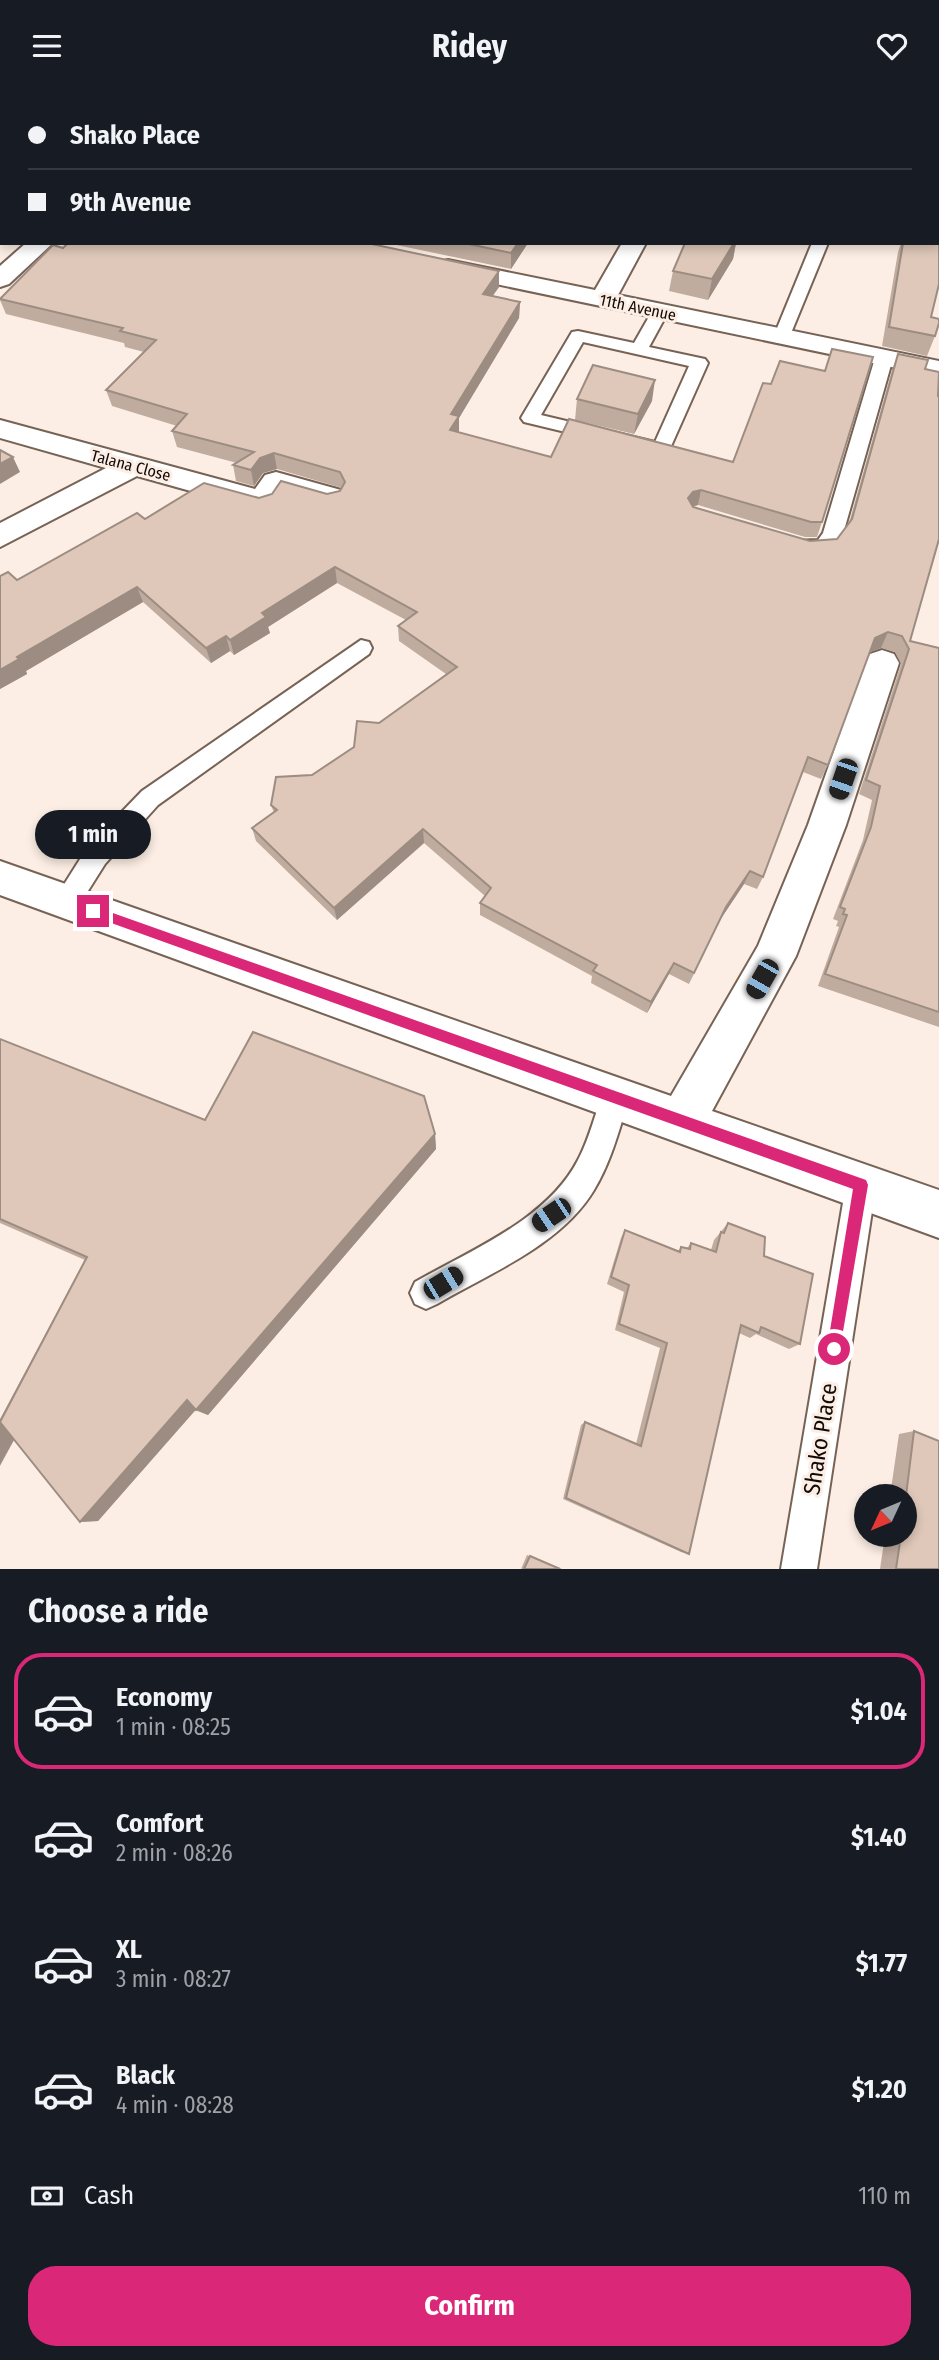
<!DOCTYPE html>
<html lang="en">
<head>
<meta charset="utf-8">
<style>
  :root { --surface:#171b24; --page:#20242c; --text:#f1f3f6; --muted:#9ea1a6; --line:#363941; --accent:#db2777 }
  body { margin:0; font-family:"Fira Sans Condensed",sans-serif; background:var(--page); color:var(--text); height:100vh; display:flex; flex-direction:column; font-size:26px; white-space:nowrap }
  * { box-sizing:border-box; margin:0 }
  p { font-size:23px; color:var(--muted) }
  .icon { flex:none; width:38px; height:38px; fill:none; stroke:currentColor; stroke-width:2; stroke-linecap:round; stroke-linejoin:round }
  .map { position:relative; height:1478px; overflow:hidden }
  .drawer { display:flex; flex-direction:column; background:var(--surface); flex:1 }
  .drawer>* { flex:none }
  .banner { position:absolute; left:0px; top:0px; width:940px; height:154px; box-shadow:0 4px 10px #0003; display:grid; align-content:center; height:154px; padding:0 28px; background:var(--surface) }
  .needle { width:46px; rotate:226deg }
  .buttons { position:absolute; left:854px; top:1393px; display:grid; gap:14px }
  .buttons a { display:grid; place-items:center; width:63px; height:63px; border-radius:50%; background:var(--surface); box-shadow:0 4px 10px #0003; font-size:35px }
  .end { position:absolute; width:32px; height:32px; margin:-16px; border:9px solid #db2777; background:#fff; box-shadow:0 0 0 4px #fff }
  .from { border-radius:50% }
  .bubble { position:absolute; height:49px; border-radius:24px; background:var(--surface); box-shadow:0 4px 10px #0003; font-size:23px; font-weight:700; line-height:49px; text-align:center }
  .car { position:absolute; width:21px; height:42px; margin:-21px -10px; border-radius:9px; box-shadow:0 0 5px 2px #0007; background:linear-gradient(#222 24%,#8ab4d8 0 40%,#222 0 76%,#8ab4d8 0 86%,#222 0) }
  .banner b { display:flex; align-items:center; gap:24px; height:66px; font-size:26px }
  .banner b+b { border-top:2px solid var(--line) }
  .banner i { width:18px; height:18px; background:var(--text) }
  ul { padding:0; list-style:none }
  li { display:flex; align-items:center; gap:21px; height:116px; margin:0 14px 10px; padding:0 14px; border:4px solid transparent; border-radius:28px }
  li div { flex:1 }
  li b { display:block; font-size:26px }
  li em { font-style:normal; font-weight:700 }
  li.on { border-color:var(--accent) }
  li>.icon { width:63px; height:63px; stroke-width:1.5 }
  h2 { padding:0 28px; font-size:32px; line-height:84px }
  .pay { display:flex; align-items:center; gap:18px; height:77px; padding:0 28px; font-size:26px }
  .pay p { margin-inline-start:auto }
  .action { display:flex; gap:14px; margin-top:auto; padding:14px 28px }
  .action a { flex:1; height:80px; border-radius:28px; background:var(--accent); color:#fff; font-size:28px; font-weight:700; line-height:80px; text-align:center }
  header { display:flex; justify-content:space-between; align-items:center; height:91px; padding:0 28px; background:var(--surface); font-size:32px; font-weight:700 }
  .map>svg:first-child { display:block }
</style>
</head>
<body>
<header><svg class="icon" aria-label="menu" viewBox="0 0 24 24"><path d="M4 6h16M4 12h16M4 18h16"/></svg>Ridey<svg class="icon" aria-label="heart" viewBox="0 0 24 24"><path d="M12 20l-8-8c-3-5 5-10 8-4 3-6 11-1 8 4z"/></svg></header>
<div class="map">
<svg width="939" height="1478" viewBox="0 0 939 1478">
  <rect width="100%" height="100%" fill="#fceee4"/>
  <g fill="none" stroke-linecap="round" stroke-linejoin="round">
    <g stroke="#776355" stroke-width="4">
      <g id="lane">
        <rect x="875" y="0" width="14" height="2"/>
        <rect x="938" y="35" width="1" height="8"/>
        <path d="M812 152H828L789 247 781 252 775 251 773 247Z"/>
        <path d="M660 216 668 221 649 256 705 268 708 272 668 362 661 364 524 331 521 327 572 241 578 240 634 252 654 217ZM583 251 689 275 655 351 541 324Z"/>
        <path d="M884 262 893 267 843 443 831 461 794 460 791 455 794 450 818 449 823 442 875 267Z"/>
        <path d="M361 549 369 551 372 557 369 563 158 714 105 773 76 819 67 822 58 819 54 811 58 803 87 757 142 700Z"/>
        <path d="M615 994 625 998 629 1008C619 1039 611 1071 594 1099 561 1154 490 1182 437 1213L426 1218 415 1213 410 1202 415 1191C471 1159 547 1129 578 1069 590 1047 595 1021 605 998Z"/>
        <path d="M861 1079 872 1083 876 1094 817 1478H781L846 1094 850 1083Z"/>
      </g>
    </g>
    <g stroke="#776355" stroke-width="4">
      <g id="street">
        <path d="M26 152H53L9 193 0 196V175Z"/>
        <path d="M622 152H646L618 204 939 270V286L448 183 439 181 436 176 439 171 448 169 595 199Z"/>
        <path d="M0 329 255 398 265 384 276 381 341 399 345 406 341 413 330 416 283 403 273 417 262 420 137 385 0 456V432L106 377 0 347Z"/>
        <path d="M882 559 894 563 899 572 846 734 796 865 712 1020 939 1099V1147L0 804V770L671 1005 758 855 808 734 865 572 870 563Z"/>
      </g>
    </g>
    <use href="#lane" fill="#fff" fill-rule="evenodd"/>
    <use href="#street" fill="#fff" fill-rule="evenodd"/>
  </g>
  <g fill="#c0ac9f">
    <path d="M718 0H808L807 2H718Z"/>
    <path d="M387 152H528L511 178Z"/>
    <path d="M685 152H736L733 168 708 209 669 200 673 180Z"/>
    <path d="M901 152H938L931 226 935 245 927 265 882 255 898 161Z"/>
    <path d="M63 157 499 196 492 205 520 211 519 227 459 327V342L551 366 569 328 822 431 817 446H805L698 414 693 416 810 450 837 448 849 432 892 279 898 263 925 278 938 305 939 306V450L910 550 939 557V936L818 895 839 836 836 835 838 830 833 828 863 749 872 709 859 703 901 573 895 561 881 557 870 561 828 674 821 688 803 681 763 786 757 798 744 793 720 829 689 893 669 883 647 922 591 892 592 885 480 824V812L485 805 424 752 337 829 256 750 252 737 274 722 271 714 312 684 354 656 379 632 446 583 399 550 398 535 406 529 337 492 268 536 270 542 234 564 230 560 211 572 143 511 26 580 27 583 0 598 17 489 145 428 259 407 327 403 340 400 342 397 277 378 263 382 254 395 236 390 233 374 237 372 177 356 172 340 177 335 112 315 106 299 144 261 125 256 124 252 6 223 0 209V207Z"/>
    <path d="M577 308 652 310 634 343 575 329Z"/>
    <path d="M0 948 205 1029 435 1043 436 1058 208 1324 195 1319 98 1430 80 1431 14 1349 0 1375V1328L85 1169 0 1132Z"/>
    <path d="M728 1132 764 1165 800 1253 789 1258 756 1243 750 1247 739 1242 689 1463 681 1461 563 1408 581 1334 585 1331 636 1353 660 1257 615 1239 624 1201 607 1193 621 1147 625 1139 678 1160 681 1156 687 1157 691 1152 711 1159 714 1149Z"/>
    <path d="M914 1340 939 1478H880L885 1444H905V1405H890L899 1343Z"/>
    <path d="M527 1464 560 1477 562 1478H521Z"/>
  </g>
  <g fill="#9c8c82">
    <path d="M518 152H528L511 178V162Z"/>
    <path d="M734 152H736L733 168 708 209 712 188Z"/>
    <path d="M499 180V196L483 219V203Z"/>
    <path d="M520 211 519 227 459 327V341L450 339 451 323Z"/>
    <path d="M655 289 652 310 634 343 638 323Z"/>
    <path d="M274 362 277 378 263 382 254 395 251 379 260 367Z"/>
    <path d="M13 366 20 381 0 393V373Z"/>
    <path d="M701 399 698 414 689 416 688 407 693 401Z"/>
    <path d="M335 476 337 492 268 536 270 542 234 564 230 549 262 522Z"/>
    <path d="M137 496 143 511 26 580 27 583 0 598V579L17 566Z"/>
    <path d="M888 541 881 557 868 562 875 547Z"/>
    <path d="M226 545 230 560 211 572 206 557Z"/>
    <path d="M423 738 424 752 337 829 334 817Z"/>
    <path d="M750 780 744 793 720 829 689 893 726 816Z"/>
    <path d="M674 872 669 883 647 922 651 911Z"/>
    <path d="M435 1043 436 1058 208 1324 196 1319Z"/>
    <path d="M187 1309 200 1314 98 1430 80 1431Z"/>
    <path d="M0 1328 20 1338 0 1374Z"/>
  </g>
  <g fill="#dfc8b9" stroke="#9c8c82" stroke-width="2">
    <path d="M212 0H657L656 2H209Z"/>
    <path d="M728 0H804L803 2H739Z"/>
    <path d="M939 64V193L931 226 939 228V232L935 245 889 236 903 152H938V66Z"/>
    <path d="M68 152H367L499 180 483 203 520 211 451 323 459 325 450 339 551 366 569 328 733 371 763 292 771 293 780 270 825 280 832 258 873 266 822 431H811L701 399 693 401 688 407 693 416 810 450 837 448 852 428 898 263 928 269 925 278 939 281 938 305 939 306V448L910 550 939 557V921L825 883 847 824 843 823 845 818 840 816 871 736 880 695 866 689 909 558 902 545 888 541 875 547 828 674 808 666 763 786 750 780 726 816 694 882 674 872 651 911 593 880 597 874 480 812 491 797 423 738 334 817 252 737 277 719 271 714 276 686 312 684 354 656 357 630 379 632 457 576 398 535 417 521 335 476 262 522 266 526 230 549 226 545 206 557 137 496 17 566 19 568 0 579V485L8 481 17 489 137 422 145 428 204 392 259 407 272 403 281 390 327 403 340 400 345 391 340 381 274 362 260 367 251 379 233 374 254 361 172 340 187 323 106 299 156 249 120 240 123 237 0 208 53 154 63 157Z"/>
    <path d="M464 152H518L511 162Z"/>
    <path d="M685 152H734L712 188 673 180Z"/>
    <path d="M593 274 655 289 638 323 577 308Z"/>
    <path d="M0 359 13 366 0 373Z"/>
    <path d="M253 941 424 1005 435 1043 196 1319 187 1309 80 1431 0 1331 87 1166 0 1128V948L205 1029Z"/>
    <path d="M728 1132 765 1146 764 1165 813 1183 800 1253 761 1236 759 1242 741 1234 689 1463 566 1407 585 1331 641 1355 667 1252 619 1233 629 1194 611 1186 625 1139 680 1161 681 1156 690 1158 691 1152 716 1161 721 1141 724 1142Z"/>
    <path d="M914 1340 939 1350V1478H896L901 1444H905V1413Z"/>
    <path d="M530 1465 560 1478H524Z"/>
  </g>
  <path fill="#db2777" d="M93 815 866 1089 868 1094 839 1264H829L827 1258 853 1098 89 824V817Z"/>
  <g text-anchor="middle" stroke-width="6" stroke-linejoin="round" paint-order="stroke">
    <g font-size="16" fill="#110a06" stroke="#fceee4">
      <text transform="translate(638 216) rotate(12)" y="6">11th Avenue</text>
      <text transform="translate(131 374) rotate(15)" y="6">Talana Close</text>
    </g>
    <g font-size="23" fill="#110a06" stroke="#fceee4">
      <text transform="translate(820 1348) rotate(-81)" y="8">Shako Place</text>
    </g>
  </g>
</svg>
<div class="buttons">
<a><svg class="needle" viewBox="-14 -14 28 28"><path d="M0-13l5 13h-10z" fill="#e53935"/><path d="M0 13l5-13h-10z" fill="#9ea1a6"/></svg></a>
</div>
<i class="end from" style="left:834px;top:1258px"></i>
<i class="end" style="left:93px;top:820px"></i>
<div class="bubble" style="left:35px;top:719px;width:116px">1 min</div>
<i class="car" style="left:843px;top:688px;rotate:199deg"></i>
<i class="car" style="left:762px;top:888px;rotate:210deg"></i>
<i class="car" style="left:551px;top:1124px;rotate:236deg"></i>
<i class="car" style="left:443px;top:1192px;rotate:59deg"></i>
<div class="banner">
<b><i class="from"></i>Shako Place</b>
<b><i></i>9th Avenue</b>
</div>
</div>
<section class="drawer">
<h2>Choose a ride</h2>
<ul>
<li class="on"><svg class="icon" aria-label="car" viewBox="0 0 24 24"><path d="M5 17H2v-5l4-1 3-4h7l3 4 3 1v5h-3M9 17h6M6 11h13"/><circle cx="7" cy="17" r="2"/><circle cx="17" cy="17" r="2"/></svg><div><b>Economy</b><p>1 min · 08:25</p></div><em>$1.04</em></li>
<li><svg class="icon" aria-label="car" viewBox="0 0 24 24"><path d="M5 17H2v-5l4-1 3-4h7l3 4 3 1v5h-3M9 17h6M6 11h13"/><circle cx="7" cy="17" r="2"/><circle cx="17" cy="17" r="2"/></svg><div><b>Comfort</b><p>2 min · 08:26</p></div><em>$1.40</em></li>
<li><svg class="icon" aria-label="car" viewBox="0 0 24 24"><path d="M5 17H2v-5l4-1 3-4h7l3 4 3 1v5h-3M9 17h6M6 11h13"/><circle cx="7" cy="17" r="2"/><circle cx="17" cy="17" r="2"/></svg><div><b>XL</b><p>3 min · 08:27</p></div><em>$1.77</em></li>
<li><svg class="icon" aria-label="car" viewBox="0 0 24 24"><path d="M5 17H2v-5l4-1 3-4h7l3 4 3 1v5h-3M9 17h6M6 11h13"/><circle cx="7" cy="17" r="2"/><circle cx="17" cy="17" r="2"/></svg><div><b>Black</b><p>4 min · 08:28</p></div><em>$1.20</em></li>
</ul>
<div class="pay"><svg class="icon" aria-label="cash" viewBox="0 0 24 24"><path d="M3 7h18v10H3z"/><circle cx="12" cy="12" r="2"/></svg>Cash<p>110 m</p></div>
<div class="action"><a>Confirm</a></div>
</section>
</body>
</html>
